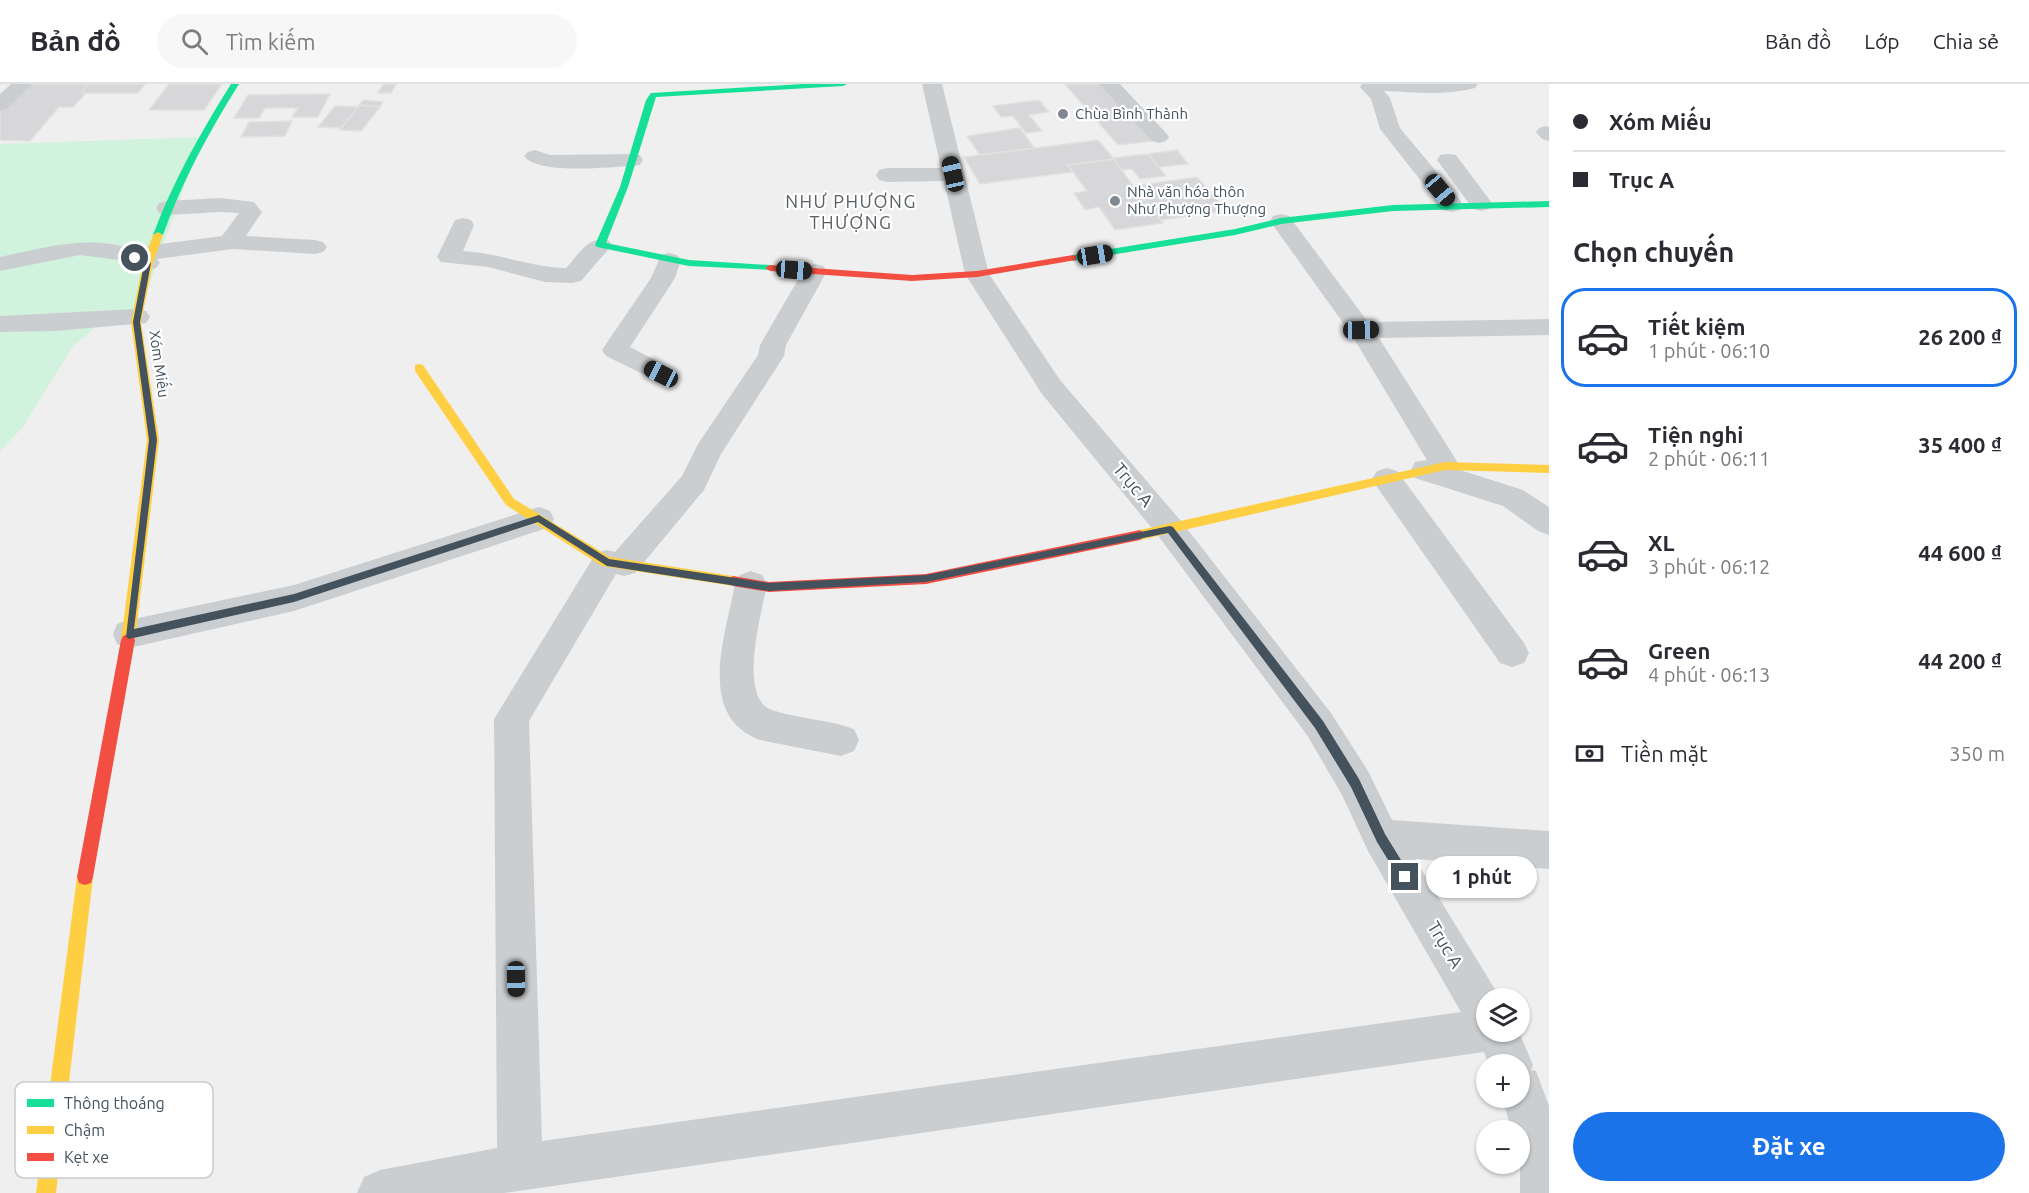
<!DOCTYPE html>
<html lang="vi">
<head>
<meta charset="utf-8">
<style>
  :root { --surface:#fff; --page:#f7f7f7; --text:#2b2b33; --muted:#7c7c81; --line:#e1e1e2; --accent:#1a73e8 }
  body { margin:0; font-family:Ubuntu,sans-serif; background:var(--page); color:var(--text); height:100vh; display:flex; flex-direction:column; font-size:22px; white-space:nowrap }
  * { box-sizing:border-box; margin:0 }
  p { font-size:20px; color:var(--muted) }
  .icon { flex:none; width:33px; height:33px; fill:none; stroke:currentColor; stroke-width:2; stroke-linecap:round; stroke-linejoin:round }
  .map { position:relative; flex:1; overflow:hidden }
  .drawer { display:flex; flex-direction:column; background:var(--surface); width:480px }
  .drawer>* { flex:none }
  .banner { display:grid; align-content:center; height:132px; padding:0 24px; background:var(--surface) }
  .buttons { position:absolute; left:1476px; top:904px; display:grid; gap:12px }
  .buttons a { display:grid; place-items:center; width:54px; height:54px; border-radius:50%; background:var(--surface); box-shadow:0 2px 4px #0004; font-size:30px }
  .end { position:absolute; width:27px; height:27px; margin:-14px; border:8px solid #44525e; background:#fff; box-shadow:0 0 0 3px #fff }
  .from { border-radius:50% }
  .bubble { position:absolute; height:42px; border-radius:21px; background:var(--surface); box-shadow:0 2px 4px #0004; font-size:20px; font-weight:600; line-height:42px; text-align:center }
  .car { position:absolute; width:18px; height:36px; margin:-18px -9px; border-radius:8px; box-shadow:0 0 4px 2px #0007; background:linear-gradient(#222 24%,#8ab4d8 0 40%,#222 0 76%,#8ab4d8 0 86%,#222 0) }
  .banner b { display:flex; align-items:center; gap:21px; height:57px; font-size:22px }
  .banner b+b { border-top:2px solid var(--line) }
  .banner i { width:15px; height:15px; background:var(--text) }
  ul { padding:0; list-style:none }
  li { display:flex; align-items:center; gap:18px; height:99px; margin:0 12px 9px; padding:0 12px; border:3px solid transparent; border-radius:24px }
  li div { flex:1 }
  li b { display:block; font-size:22px }
  li em { font-style:normal; font-weight:600 }
  li.on { border-color:var(--accent) }
  li>.icon { width:54px; height:54px; stroke-width:1.5 }
  h2 { padding:0 24px; font-size:27px; line-height:72px }
  .pay { display:flex; align-items:center; gap:15px; height:66px; padding:0 24px; font-size:22px }
  .pay p { margin-inline-start:auto }
  .button { display:flex; gap:12px; margin-top:auto; padding:12px 24px }
  .button a { flex:1; height:69px; border-radius:36px; background:var(--accent); color:#fff; font-size:24px; font-weight:600; line-height:69px; text-align:center }
  header { display:flex; align-items:center; gap:36px; box-sizing:border-box; height:84px; padding:0 30px; background:var(--surface); border-bottom:2px solid var(--line) }
  header strong { font-size:28px }
  nav { display:flex; gap:33px; margin-inline-start:auto; font-size:21px }
  .search { width:420px; height:54px; background:var(--page); display:flex; align-items:center; gap:15px; box-sizing:border-box; padding:0 21px; border-radius:33px; color:var(--muted); font-size:22px }
  main { display:flex; flex:1; min-height:0 }
  .map>svg:first-child { display:block }
</style>
</head>
<body>
<header>
<strong>Bản đồ</strong>
<div class="search"><svg class="icon" aria-label="search" viewBox="0 0 24 24"><circle cx="10" cy="10" r="6"/><path d="M15 15l6 6"/></svg>Tìm kiếm</div>
<nav><a>Bản đồ</a><a>Lớp</a><a>Chia sẻ</a></nav>
</header>
<main>
<div class="map">
<svg width="1549" height="1109" viewBox="0 0 1549 1109">
  <rect width="100%" height="100%" fill="#f0efef"/>
  <path fill="#d1f2dd" d="M202 53 136 238H102L73 262 23 343 0 367V60Z"/>
  <g fill="#d7d7d9" stroke="#e1e1e2" stroke-width="1.5">
    <path d="M25 0H89L81 9H86L73 23H59L30 57 0 56V26Z"/>
    <path d="M89 0H145L138 9H81Z"/>
    <path d="M169 0H222L204 26H149Z"/>
    <path d="M383 0H396L391 9H378Z"/>
    <path d="M1065 0H1105L1153 57 1118 61Z"/>
    <path d="M330 10 318 33H292L298 24H265L259 34H234L248 11Z"/>
    <path d="M363 16 383 18 380 23 359 21Z"/>
    <path d="M1039 16 1049 28 1029 31 1042 47 1026 49 1013 32 1001 33 993 22Z"/>
    <path d="M359 21 380 23 361 47 340 46Z"/>
    <path d="M335 22 358 23 341 44 318 43Z"/>
    <path d="M292 37 285 52 241 53 249 38Z"/>
    <path d="M1020 44 1034 64 980 71 967 52Z"/>
    <path d="M1098 56 1114 75 1068 81 1073 88 980 100 964 73Z"/>
    <path d="M1177 66 1188 80 1159 83 1148 70Z"/>
    <path d="M1148 70 1166 92 1140 95 1132 85 1122 86 1112 74Z"/>
    <path d="M1114 75 1133 102 1163 139 1115 146 1099 123 1085 126 1074 109 1087 107 1068 81Z"/>
    <path d="M1197 93 1227 127 1161 136 1133 102Z"/>
  </g>
  <g fill="none" stroke-linecap="round" stroke-linejoin="round">
    <g fill="#cbced0" fill-rule="evenodd">
      <path d="M11 0H32L7 25 0 27V10Z"/>
      <path d="M922 0H942L989 190 1060 296 1181 437 1331 629 1368 687 1392 736 1549 747V785L1415 775 1501 915H1486V948H1519L1533 981 1531 986 1536 987 1549 1022V1109H1520V1047H1512L1502 1014H1520V981H1489L1484 968 504 1109H357L364 1093 380 1086 497 1064 494 635 596 469 607 466 615 468 682 392 698 360 758 271 760 261 803 187 807 182 815 180 823 182 827 187 786 261 784 272 721 370 704 406 635 489 624 492 616 490 529 637 542 1057 1461 928 1368 767 1342 711 1307 651 1159 453 1042 310 965 190 944 97 887 98 879 96 876 91 879 86 887 84H941Z"/>
      <path d="M1099 0H1120L1166 49 1169 53 1166 57 1159 59 1152 57Z"/>
      <path d="M1362 0H1478L1475 4C1445 12 1415 8 1384 7L1390 14 1400 44 1460 116 1463 121 1460 126 1452 128 1444 126 1380 45 1371 15 1360 3Z"/>
      <path d="M1546 42 1549 43V57L1542 55 1536 48 1539 44Z"/>
      <path d="M535 66 550 71 632 70 640 71 643 76 640 81 632 82C609 83 537 91 524 72L528 68Z"/>
      <path d="M1448 70 1456 71 1489 115 1492 120 1489 125 1481 127 1473 125 1437 76 1440 71Z"/>
      <path d="M220 114 254 118 262 128 246 152 315 156 323 158 327 163 323 168 315 170 233 165 157 175 160 179 156 184 148 186 119 176 80 171 0 187V173C48 163 93 149 141 168L145 163 153 161 222 152 239 129 220 128 167 131 159 129 156 124 159 119 167 117Z"/>
      <path d="M1281 130 1289 132 1368 238 1549 235V251L1379 254 1455 374 1459 382 1457 385 1523 406 1549 423V451L1538 447 1503 422 1415 394 1411 386 1415 378 1427 376 1351 250 1270 137 1273 132Z"/>
      <path d="M463 134 471 136 474 141 463 167C498 169 531 183 566 184 578 171 589 151 608 156L612 161 581 197 572 199 545 198 488 183 441 178 437 173 455 136Z"/>
      <path d="M669 169 677 171 681 176 675 194 630 263 670 284 674 290 670 296 661 299 606 272 602 266 651 194 661 171Z"/>
      <path d="M137 225 146 227 150 233 146 239 55 247 0 248V232Z"/>
      <path d="M1387 384 1397 387 1524 559 1529 569 1524 579 1512 583 1500 579 1377 403 1372 395 1377 387Z"/>
      <path d="M539 423 550 427 554 435 550 443 294 527 129 564 117 560 113 550 117 540 129 536 294 501Z"/>
      <path d="M751 487 762 491 767 500C762 528 737 614 772 626 798 635 827 635 854 645L859 656 854 667 841 672 760 656C695 632 726 550 735 500L740 491Z"/>
    </g>
    <g fill="#16e098" fill-rule="evenodd">
      <path d="M231 0H239C209 48 182 97 163 151L155 153 153 151C173 97 201 48 231 0Z"/>
      <path d="M802 0H847L843 2 656 13 628 103 606 159 689 176 770 181 773 182V186L689 182 597 163 595 161 620 103 646 16 651 9Z"/>
      <path d="M1549 117V123L1393 127 1281 140 1235 151 1073 177 1068 174 1073 171 1235 145 1281 134 1393 121Z"/>
    </g>
    <g fill="#ffcf43" fill-rule="evenodd">
      <path d="M158 148 163 151 153 179 141 238 159 356 135 556 133 560H123L121 556 147 356 131 238 143 179 153 151Z"/>
      <path d="M419 280 423 281 514 415 610 473 733 492 738 493 739 497 738 501 733 502 602 482 506 421 415 287V281Z"/>
      <path d="M1445 378 1549 381V389L1445 386 1140 456 1134 451 1140 446Z"/>
      <path d="M85 785 91 787 93 793 56 1109H36L77 793 79 787Z"/>
    </g>
    <g fill="#f24e42" fill-rule="evenodd">
      <path d="M1073 171 1076 172V176L977 193 912 197 770 187 765 184 770 181 912 191 977 187Z"/>
      <path d="M1140 446 1146 451 1140 456 926 500 769 508 733 502 727 497 733 492 769 498 926 490Z"/>
      <path d="M128 550 133 552 135 556 93 793 91 799 85 801 79 799 77 793 121 556 123 552Z"/>
    </g>
  </g>
  <path fill="#44525e" d="M135 172 151 179 140 238 157 356 134 545 294 510 539 431 609 475 769 499 926 491 1170 442 1173 443 1323 637 1359 695 1385 750 1409 789V797H1401L1377 758 1351 703 1315 644 1168 449 926 498 769 507 607 482 538 438 294 518 129 555 126 553 149 356 133 238 144 180 133 176Z"/>
  <g fill="#808991" stroke="#fff" stroke-width="2">
    <circle cx="1063" cy="30" r="6"/>
    <circle cx="1115" cy="117" r="6"/>
  </g>
  <g text-anchor="middle" stroke-width="4.5" stroke-linejoin="round" paint-order="stroke">
    <g font-size="15" fill="#44525e" stroke="#fff" text-anchor="start">
      <text x="1075" y="35">Chùa Bình Thành</text>
      <text x="1127" y="113">Nhà văn hóa thôn<tspan x="1127" dy="17">Như Phượng Thượng</tspan></text>
    </g>
    <g font-size="15" fill="#44525e" stroke="#fff">
      <text transform="translate(159 280) rotate(82)" y="5">Xóm Miếu</text>
    </g>
    <g font-size="18" letter-spacing="1.5" fill="#5a5f64" stroke="#fff">
      <text x="851" y="124">NHƯ PHƯỢNG<tspan x="851" dy="21">THƯỢNG</tspan></text>
    </g>
    <g font-size="18" fill="#44525e" stroke="#fff">
      <text transform="translate(1133 401) rotate(50)" y="6">Trục A</text>
      <text transform="translate(1445 861) rotate(59)" y="6">Trục A</text>
    </g>
  </g>
  <rect x="15" y="998" width="198" height="96" rx="9" fill="#fff" stroke="#c7cbcf" stroke-width="1.5"/>
  <rect x="27" y="1015" width="27" height="8" fill="#16e098"/>
  <rect x="27" y="1042" width="27" height="8" fill="#ffcf43"/>
  <rect x="27" y="1069" width="27" height="8" fill="#f24e42"/>
  <g font-size="16" fill="#44525e">
    <text x="64" y="1025">Thông thoáng</text>
    <text x="64" y="1052">Chậm</text>
    <text x="64" y="1079">Kẹt xe</text>
  </g>
</svg>
<div class="buttons">
<a><svg class="icon" aria-label="layers" viewBox="0 0 24 24"><path d="M12 4l9 5-9 5-9-5zM3 14l9 5 9-5"/></svg></a>
<a>+</a>
<a>−</a>
</div>
<i class="end from" style="left:135px;top:174px"></i>
<i class="end" style="left:1405px;top:793px"></i>
<div class="bubble" style="left:1426px;top:772px;width:111px">1 phút</div>
<i class="car" style="left:953px;top:90px;rotate:347deg"></i>
<i class="car" style="left:1440px;top:106px;rotate:140deg"></i>
<i class="car" style="left:1095px;top:171px;rotate:81deg"></i>
<i class="car" style="left:794px;top:186px;rotate:94deg"></i>
<i class="car" style="left:1361px;top:246px;rotate:89deg"></i>
<i class="car" style="left:661px;top:290px;rotate:297deg"></i>
<i class="car" style="left:516px;top:895px;rotate:179deg"></i>
</div>
<section class="drawer">
<div class="banner">
<b><i class="from"></i>Xóm Miếu</b>
<b><i></i>Trục A</b>
</div>
<h2>Chọn chuyến</h2>
<ul>
<li class="on"><svg class="icon" aria-label="car" viewBox="0 0 24 24"><path d="M5 17H2v-5l4-1 3-4h7l3 4 3 1v5h-3M9 17h6M6 11h13"/><circle cx="7" cy="17" r="2"/><circle cx="17" cy="17" r="2"/></svg><div><b>Tiết kiệm</b><p>1 phút · 06:10</p></div><em>26 200 ₫</em></li>
<li><svg class="icon" aria-label="car" viewBox="0 0 24 24"><path d="M5 17H2v-5l4-1 3-4h7l3 4 3 1v5h-3M9 17h6M6 11h13"/><circle cx="7" cy="17" r="2"/><circle cx="17" cy="17" r="2"/></svg><div><b>Tiện nghi</b><p>2 phút · 06:11</p></div><em>35 400 ₫</em></li>
<li><svg class="icon" aria-label="car" viewBox="0 0 24 24"><path d="M5 17H2v-5l4-1 3-4h7l3 4 3 1v5h-3M9 17h6M6 11h13"/><circle cx="7" cy="17" r="2"/><circle cx="17" cy="17" r="2"/></svg><div><b>XL</b><p>3 phút · 06:12</p></div><em>44 600 ₫</em></li>
<li><svg class="icon" aria-label="car" viewBox="0 0 24 24"><path d="M5 17H2v-5l4-1 3-4h7l3 4 3 1v5h-3M9 17h6M6 11h13"/><circle cx="7" cy="17" r="2"/><circle cx="17" cy="17" r="2"/></svg><div><b>Green</b><p>4 phút · 06:13</p></div><em>44 200 ₫</em></li>
</ul>
<div class="pay"><svg class="icon" aria-label="cash" viewBox="0 0 24 24"><path d="M3 7h18v10H3z"/><circle cx="12" cy="12" r="2"/></svg>Tiền mặt<p>350 m</p></div>
<div class="button"><a>Đặt xe</a></div>
</section>
</main>
</body>
</html>
